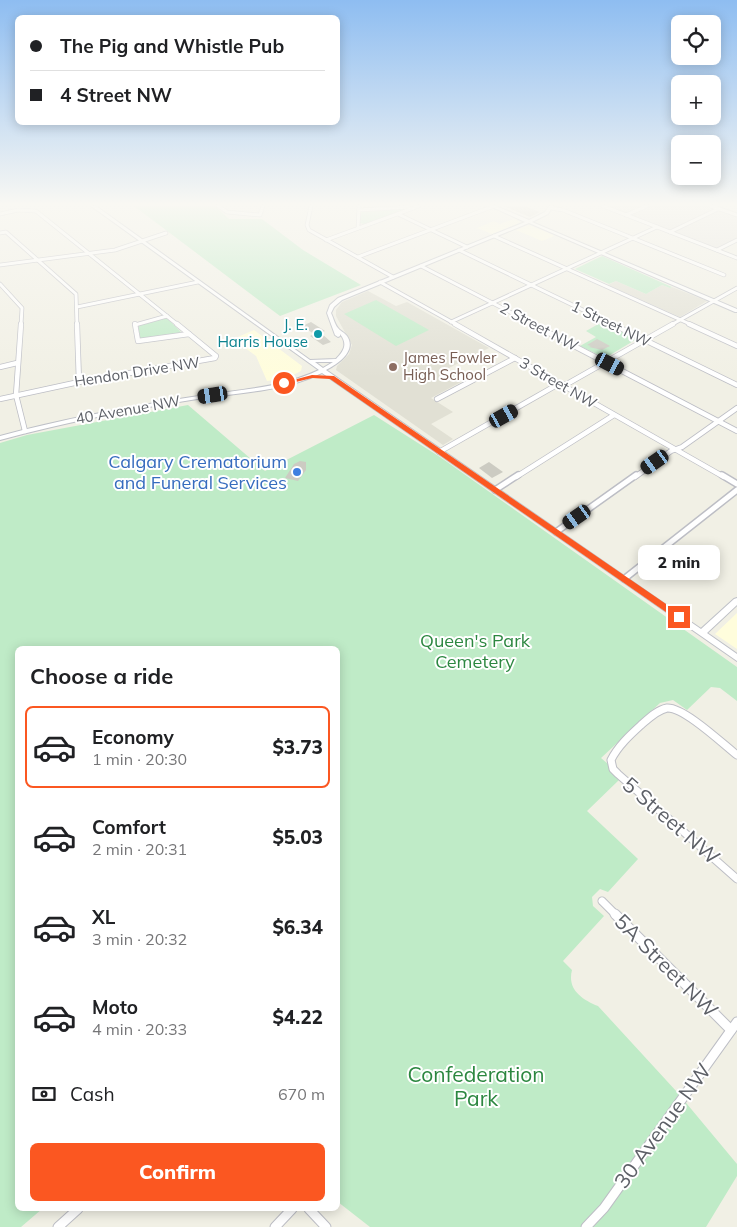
<!DOCTYPE html>
<html lang="en">
<head>
<meta charset="utf-8">
<style>
  :root { --surface:#fff; --page:#f2f2f2; --text:#202124; --muted:#757577; --line:#e0e0e0; --accent:#fb5721 }
  body { margin:0; font-family:Mulish,sans-serif; background:var(--page); color:var(--text); height:100vh; display:flex; flex-direction:column; font-size:19px; white-space:nowrap }
  * { box-sizing:border-box; margin:0 }
  p { font-size:16px; color:var(--muted) }
  .icon { flex:none; width:28px; height:28px; fill:none; stroke:currentColor; stroke-width:2; stroke-linecap:round; stroke-linejoin:round }
  .map { position:relative; flex:1; overflow:hidden }
  .sheet { position:absolute; left:15px; top:646px; width:325px; height:565px; display:flex; flex-direction:column; background:var(--surface); border-radius:8px; box-shadow:0 2px 12px #0003 }
  .sheet>* { flex:none }
  .top-card { position:absolute; left:15px; top:15px; width:325px; height:110px; border-radius:8px; box-shadow:0 2px 12px #0003; display:grid; align-content:center; height:110px; padding:0 15px; background:var(--surface) }
  .fabs { position:absolute; left:671px; top:15px; display:grid; gap:10px }
  .fabs a { display:grid; place-items:center; width:50px; height:50px; border-radius:8px; background:var(--surface); box-shadow:0 2px 12px #0003; font-size:25px }
  .end { position:absolute; width:22px; height:22px; margin:-11px; border:6px solid #fb5721; background:#fff; box-shadow:0 0 0 2px #fff }
  .from { border-radius:50% }
  .bubble { position:absolute; height:35px; border-radius:8px; background:var(--surface); box-shadow:0 2px 12px #0003; font-size:16px; font-weight:800; line-height:35px; text-align:center }
  .car { position:absolute; width:15px; height:30px; margin:-15px -8px; border-radius:6px; box-shadow:0 0 4px 1px #0007; background:linear-gradient(#222 24%,#8ab4d8 0 40%,#222 0 76%,#8ab4d8 0 86%,#222 0) }
  .top-card b { display:flex; align-items:center; gap:18px; height:48px; font-size:19px }
  .top-card b+b { border-top:1px solid var(--line) }
  .top-card i { width:12px; height:12px; background:var(--text) }
  ul { padding:0; list-style:none }
  li { display:flex; align-items:center; gap:15px; height:82px; margin:0 10px 8px; padding:0 5px; border:2px solid transparent; border-radius:8px }
  li div { flex:1 }
  li b { display:block; font-size:19px }
  li em { font-style:normal; font-weight:800 }
  li.active { border-color:var(--accent) }
  li>.icon { width:45px; height:45px; stroke-width:1.5 }
  h2 { padding:0 15px; font-size:22px; line-height:60px }
  .pay { display:flex; align-items:center; gap:12px; height:55px; padding:0 15px; font-size:19px }
  .pay p { margin-inline-start:auto }
  .cta { display:flex; gap:10px; margin-top:auto; padding:10px 15px }
  .cta a { flex:1; height:58px; border-radius:8px; background:var(--accent); color:#fff; font-size:20px; font-weight:800; line-height:58px; text-align:center }
  .map>svg:first-child { display:block }
</style>
</head>
<body>
<div class="map">
<svg width="737" height="1227" viewBox="0 0 737 1227">
  <rect width="100%" height="100%" fill="#f1f0e5"/>
  <g fill="#fffddc">
    <path d="M514 219 521 222 492 234 477 228 494 221 500 224Z"/>
    <path d="M529 225 551 234 554 236 542 241 516 230Z"/>
    <path d="M254 330 302 366 301 371 287 378 267 381 256 356 233 339Z"/>
    <path d="M737 613V649L715 634Z"/>
  </g>
  <path fill="#e4e3dd" d="M606 206H706L737 217V238L716 249Z"/>
  <g fill="#e1e0d4">
    <path d="M616 281 646 294 662 285 670 288 672 287 707 301 680 317 608 285Z"/>
    <path d="M368 291 396 306 407 302 489 348 443 371 461 382 431 398 453 412 431 424 453 439 443 445 336 370 337 366 349 354 352 345 336 316V310L342 302Z"/>
  </g>
  <g fill="#bfebc7">
    <path d="M134 206H215L229 219H262L303 250 361 285 280 316Z"/>
    <path d="M410 208 364 224 360 223 361 212Z"/>
    <path d="M602 256 672 287 670 288 662 285 646 294 616 281 609 284 575 269Z"/>
    <path d="M376 300 429 330 396 346 344 314Z"/>
    <path d="M162 319H168L181 332 179 333 143 339 140 338 138 325Z"/>
    <path d="M602 322 632 337 635 340 605 358 580 346 596 337 586 331Z"/>
    <path d="M188 405 265 471 374 415 440 457 737 667V701L720 688 711 687 687 710 673 700 660 703 601 758 608 764 619 780 587 811 638 859 608 892 600 889 592 897 593 906 604 916 563 961 572 970C567 989 581 999 598 1006L677 1092 737 1164V1176L706 1227H370L338 1202V649H18V1209H42L21 1227H0V443L27 435Z"/>
  </g>
  <g fill="#cccbc2">
    <path d="M504 206H525L540 212 530 217Z"/>
    <path d="M311 322 325 331 321 333 331 342 323 345 310 336 314 334 302 326Z"/>
    <path d="M597 339 601 341 610 346 602 350 589 347 591 346 587 345Z"/>
    <path d="M300 461 306 462V470L298 481 285 478 294 464Z"/>
    <path d="M489 462 503 472 492 478 479 468Z"/>
  </g>
  <g fill="none" stroke-linecap="round" stroke-linejoin="round">
    <g stroke="#bdbec5" stroke-width="4.5">
      <g id="street-far4">
        <path d="M218 206 227 212 260 215 263 206"/>
        <path d="M311 206 307 225 309 230 393 277"/>
        <path d="M603 206 737 258"/>
        <path d="M711 206 737 215"/>
        <path d="M551 208 563 210 724 275"/>
        <path d="M359 210 409 207"/>
        <path d="M0 214 18 210 36 211 178 325"/>
        <path d="M398 214 467 247"/>
        <path d="M626 215 647 206"/>
        <path d="M358 228 359 206"/>
        <path d="M670 232 718 209"/>
        <path d="M0 233 6 232 76 294 77 325"/>
        <path d="M494 236 692 325"/>
        <path d="M326 240 419 206"/>
        <path d="M459 250 614 325"/>
        <path d="M717 250 737 240"/>
        <path d="M358 257 494 206"/>
        <path d="M0 265 115 250 166 233"/>
        <path d="M421 266 535 325"/>
        <path d="M380 282 457 325"/>
        <path d="M0 284 22 308 21 325"/>
        <path d="M77 307 198 282"/>
        <path d="M451 322 657 227"/>
        <path d="M135 325 167 316"/>
        <path d="M671 325 737 288"/>
      </g>
    </g>
    <g stroke="#bdbec5" stroke-width="6">
      <g id="street-far3">
        <path d="M21 324 16 395 25 431"/>
        <path d="M77 324 79 382"/>
        <path d="M135 324 138 341 189 334"/>
        <path d="M455 324 724 477"/>
        <path d="M532 324 737 431"/>
        <path d="M612 324 737 385"/>
        <path d="M689 324 737 346"/>
        <path d="M0 367 17 363"/>
        <path d="M0 399 79 382 215 358 216 356 177 324"/>
        <path d="M437 399 515 358"/>
        <path d="M439 452 555 386 567 384 673 324"/>
        <path d="M516 477 614 415"/>
        <path d="M635 477 671 451 682 447 737 408"/>
      </g>
    </g>
    <g stroke="#bdbec5" stroke-width="8">
      <g id="street-far2">
        <path d="M722 475 737 484"/>
        <path d="M495 490 518 475"/>
        <path d="M556 532 636 475"/>
        <path d="M624 579 737 490"/>
      </g>
    </g>
    <g stroke="#bdbec5" stroke-width="9">
      <g id="street-far1">
        <path d="M737 755C723 744 684 707 667 708 657 710 648 719 641 725 630 735 618 746 611 760L613 769 618 774 737 879"/>
        <path d="M602 901 616 915"/>
      </g>
    </g>
    <g stroke="#bdbec5" stroke-width="11">
      <g id="street">
        <path d="M615 914 731 1030"/>
        <path d="M309 1209 326 1227"/>
        <path d="M58 1227 78 1209"/>
        <path d="M275 1227 292 1209"/>
        <path d="M586 1227 604 1208 737 1022"/>
      </g>
    </g>
    <g stroke="#bec0c7" stroke-width="2">
      <path id="secondary" d="M91 206H96L310 360 336 359C344 351 348 344 340 334V336L338 337 335 335 327 313 330 305 338 298 525 222 490 206H496L529 220 545 212 549 206H553L548 214 532 222 737 309V312H735L529 223 342 300 334 307 331 313C333 317 335 325 338 328 340 331 344 332 347 336 357 351 338 364 326 370L701 629 734 599 737 598V605L707 633 737 654V661L322 373C282 392 235 393 191 400 127 410 63 423 0 440V436C63 419 127 407 192 397 234 390 279 389 319 370ZM315 362H333L323 368Z"/>
    </g>
    <use href="#street-far4" stroke="#fff" stroke-width="3"/>
    <use href="#street-far3" stroke="#fff" stroke-width="4.5"/>
    <use href="#street-far2" stroke="#fff" stroke-width="5"/>
    <use href="#street-far1" stroke="#fff" stroke-width="7"/>
    <use href="#street" stroke="#fff" stroke-width="9"/>
    <use href="#secondary" fill="#fff" fill-rule="evenodd"/>
  </g>
  <linearGradient id="sky" x2="0" y2="1"><stop stop-color="#8ebdf1"/><stop offset="0.54" stop-color="#f9f8f3"/><stop offset="1" stop-color="#f9f8f3" stop-opacity="0"/></linearGradient>
  <rect width="737" height="378" fill="url(#sky)"/>
  <path fill="#fb5721" d="M312 375 334 376 682 615V619H676L330 379 312 378 284 385 282 383Z"/>
  <circle fill="#0f9aa8" stroke="#fff" stroke-width="2" cx="318" cy="334" r="5"/>
  <circle fill="#8d6e63" stroke="#fff" stroke-width="2" cx="393" cy="367" r="5"/>
  <circle fill="#3f7fe0" stroke="#fff" stroke-width="2" cx="297" cy="472" r="5"/>
  <g text-anchor="middle" stroke-width="4" stroke-linejoin="round" paint-order="stroke">
    <g font-size="15" fill="#5d6067" stroke="#fff">
      <text transform="translate(611 324) rotate(26)" y="5">1 Street NW</text>
      <text transform="translate(539 327) rotate(28)" y="5">2 Street NW</text>
      <text transform="translate(137 372) rotate(-9)" y="5">Hendon Drive NW</text>
      <text transform="translate(558 383) rotate(30)" y="5">3 Street NW</text>
      <text transform="translate(128 410) rotate(-10)" y="5">40 Avenue NW</text>
    </g>
    <g font-size="15" fill="#0d838f" stroke="#fff" text-anchor="end">
      <text x="308" y="330">J. E.<tspan x="308" dy="17">Harris House</tspan></text>
    </g>
    <g font-size="15" fill="#785e54" stroke="#fff" text-anchor="start">
      <text x="403" y="363">James Fowler<tspan x="403" dy="17">High School</tspan></text>
    </g>
    <g font-size="18" fill="#366cbe" stroke="#fff" text-anchor="end">
      <text x="287" y="468">Calgary Crematorium<tspan x="287" dy="21">and Funeral Services</tspan></text>
    </g>
    <g font-size="18" fill="#2c8740" stroke="#fff">
      <text x="475" y="647">Queen's Park<tspan x="475" dy="21">Cemetery</tspan></text>
    </g>
    <g font-size="21" fill="#5d6067" stroke="#fff">
      <text transform="translate(671 821) rotate(41)" y="7">5 Street NW</text>
      <text transform="translate(666 966) rotate(45)" y="7">5A Street NW</text>
      <text transform="translate(663 1126) rotate(-54)" y="7">30 Avenue NW</text>
    </g>
    <g font-size="21" fill="#2c8740" stroke="#fff">
      <text x="476" y="1082">Confederation<tspan x="476" dy="24">Park</tspan></text>
    </g>
  </g>
</svg>
<div class="fabs">
<a><svg class="icon" aria-label="locate" viewBox="0 0 24 24"><circle cx="12" cy="12" r="6"/><path d="M12 2v4M12 18v4M2 12h4M18 12h4"/></svg></a>
<a>+</a>
<a>−</a>
</div>
<i class="end from" style="left:284px;top:383px"></i>
<i class="end" style="left:679px;top:617px"></i>
<div class="bubble" style="left:638px;top:545px;width:82px">2 min</div>
<i class="car" style="left:610px;top:364px;rotate:117deg"></i>
<i class="car" style="left:213px;top:395px;rotate:261deg"></i>
<i class="car" style="left:504px;top:416px;rotate:61deg"></i>
<i class="car" style="left:655px;top:462px;rotate:235deg"></i>
<i class="car" style="left:577px;top:517px;rotate:235deg"></i>
<div class="top-card">
<b><i class="from"></i>The Pig and Whistle Pub</b>
<b><i></i>4 Street NW</b>
</div>
<section class="sheet">
<h2>Choose a ride</h2>
<ul>
<li class="active"><svg class="icon" aria-label="car" viewBox="0 0 24 24"><path d="M5 17H2v-5l4-1 3-4h7l3 4 3 1v5h-3M9 17h6M6 11h13"/><circle cx="7" cy="17" r="2"/><circle cx="17" cy="17" r="2"/></svg><div><b>Economy</b><p>1 min · 20:30</p></div><em>$3.73</em></li>
<li><svg class="icon" aria-label="car" viewBox="0 0 24 24"><path d="M5 17H2v-5l4-1 3-4h7l3 4 3 1v5h-3M9 17h6M6 11h13"/><circle cx="7" cy="17" r="2"/><circle cx="17" cy="17" r="2"/></svg><div><b>Comfort</b><p>2 min · 20:31</p></div><em>$5.03</em></li>
<li><svg class="icon" aria-label="car" viewBox="0 0 24 24"><path d="M5 17H2v-5l4-1 3-4h7l3 4 3 1v5h-3M9 17h6M6 11h13"/><circle cx="7" cy="17" r="2"/><circle cx="17" cy="17" r="2"/></svg><div><b>XL</b><p>3 min · 20:32</p></div><em>$6.34</em></li>
<li><svg class="icon" aria-label="car" viewBox="0 0 24 24"><path d="M5 17H2v-5l4-1 3-4h7l3 4 3 1v5h-3M9 17h6M6 11h13"/><circle cx="7" cy="17" r="2"/><circle cx="17" cy="17" r="2"/></svg><div><b>Moto</b><p>4 min · 20:33</p></div><em>$4.22</em></li>
</ul>
<div class="pay"><svg class="icon" aria-label="cash" viewBox="0 0 24 24"><path d="M3 7h18v10H3z"/><circle cx="12" cy="12" r="2"/></svg>Cash<p>670 m</p></div>
<div class="cta"><a>Confirm</a></div>
</section>
</div>
</body>
</html>
